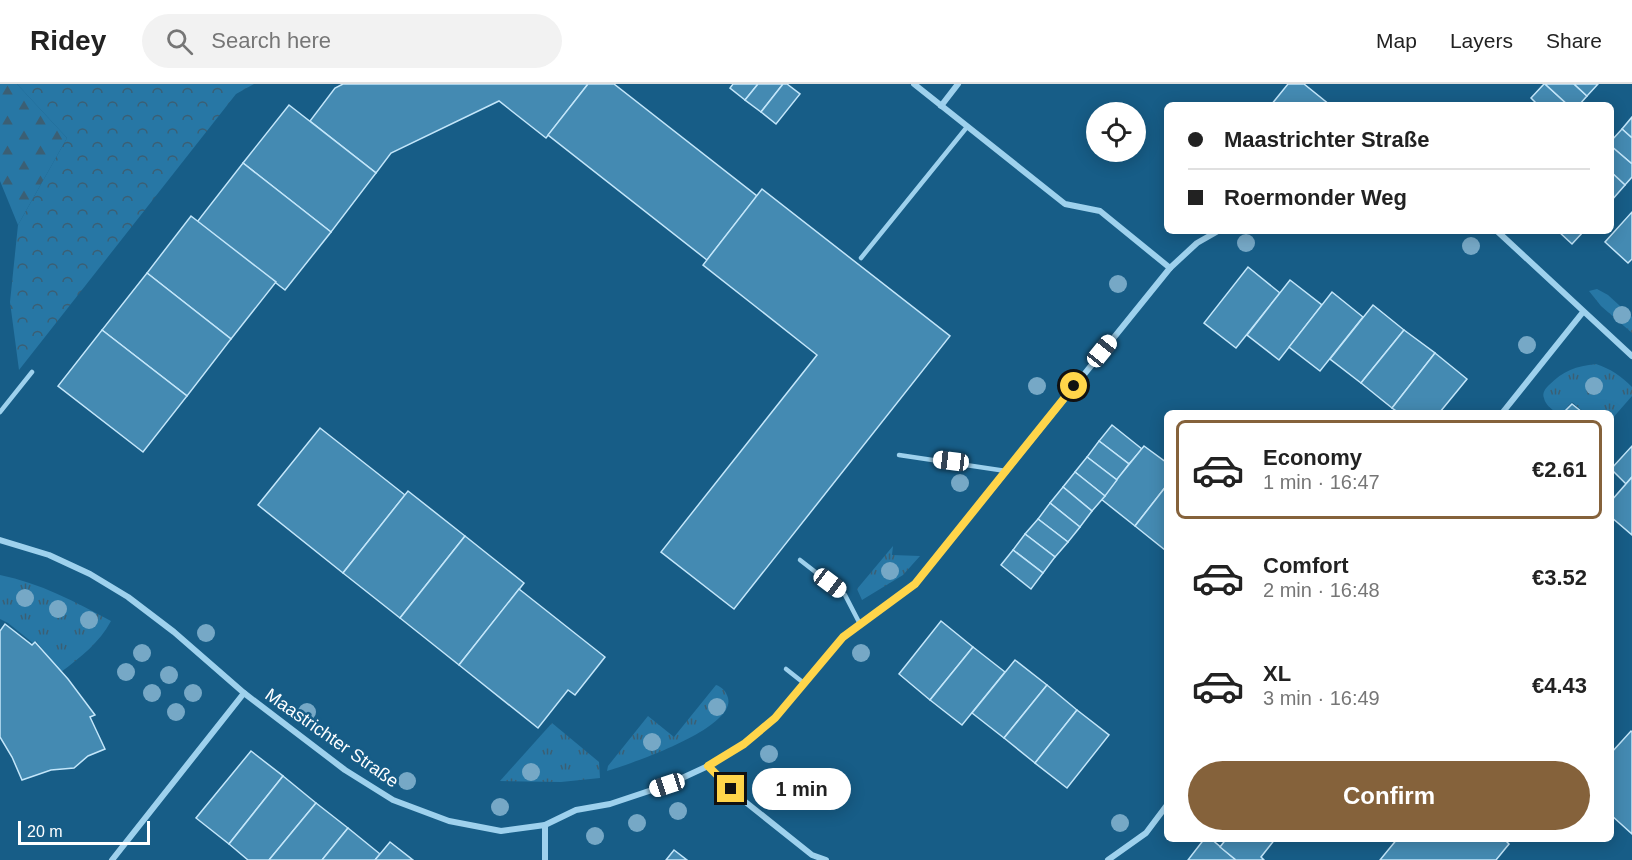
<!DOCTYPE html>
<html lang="en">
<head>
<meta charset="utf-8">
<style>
  :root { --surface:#fff; --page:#f2f2f2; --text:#222; --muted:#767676; --line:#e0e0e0; --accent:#85623b }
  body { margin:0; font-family:Arial,sans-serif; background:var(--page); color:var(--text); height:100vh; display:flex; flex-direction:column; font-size:22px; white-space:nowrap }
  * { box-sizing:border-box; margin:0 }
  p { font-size:20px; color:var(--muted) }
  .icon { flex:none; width:33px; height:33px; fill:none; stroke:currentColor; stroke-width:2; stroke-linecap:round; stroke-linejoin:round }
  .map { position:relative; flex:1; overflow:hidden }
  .sheet { position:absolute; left:1164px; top:326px; width:450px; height:432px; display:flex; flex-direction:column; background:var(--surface); border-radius:9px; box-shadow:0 3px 15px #0003 }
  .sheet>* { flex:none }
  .guide { position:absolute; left:1164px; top:18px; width:450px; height:132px; border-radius:9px; box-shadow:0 3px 15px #0003; display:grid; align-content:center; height:132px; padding:0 24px; background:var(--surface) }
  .fabs { position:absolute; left:1086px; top:18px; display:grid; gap:12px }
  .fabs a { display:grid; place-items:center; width:60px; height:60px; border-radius:50%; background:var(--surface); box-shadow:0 3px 15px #0003; font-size:30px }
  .scale { position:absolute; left:18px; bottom:15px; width:132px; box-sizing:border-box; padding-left:6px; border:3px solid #fff; border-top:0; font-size:16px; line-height:21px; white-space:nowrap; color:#fff; -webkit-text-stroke:4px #175d87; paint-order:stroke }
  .end { position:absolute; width:27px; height:27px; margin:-14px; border:8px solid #ffd54a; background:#111; box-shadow:0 0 0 3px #111 }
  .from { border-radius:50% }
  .bubble { position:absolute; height:42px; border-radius:21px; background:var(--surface); box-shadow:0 3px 15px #0003; font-size:20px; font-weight:800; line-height:42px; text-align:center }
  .car { position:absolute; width:18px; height:36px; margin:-18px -9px; border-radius:8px; box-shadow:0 0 4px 2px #0007; background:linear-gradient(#fff 24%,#345 0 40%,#fff 0 76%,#345 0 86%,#fff 0) }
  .guide b { display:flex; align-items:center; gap:21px; height:57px; font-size:22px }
  .guide b+b { border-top:2px solid var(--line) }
  .guide i { width:15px; height:15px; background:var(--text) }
  ul { padding:10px 0 0; list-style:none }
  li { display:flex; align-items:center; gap:18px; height:99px; margin:0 12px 9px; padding:0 12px; border:3px solid transparent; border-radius:9px }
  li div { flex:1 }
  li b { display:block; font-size:22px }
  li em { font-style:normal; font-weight:800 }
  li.active { border-color:var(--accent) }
  li>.icon { width:54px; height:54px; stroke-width:1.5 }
  .button { display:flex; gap:12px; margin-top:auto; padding:12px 24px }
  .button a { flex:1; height:69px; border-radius:36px; background:var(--accent); color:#fff; font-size:24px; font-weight:800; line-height:69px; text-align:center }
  header { display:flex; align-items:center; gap:36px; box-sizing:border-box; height:84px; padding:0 30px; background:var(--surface); border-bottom:2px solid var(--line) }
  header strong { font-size:28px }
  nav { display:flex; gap:33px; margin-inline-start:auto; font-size:21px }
  .search { width:420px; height:54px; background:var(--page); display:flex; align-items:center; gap:15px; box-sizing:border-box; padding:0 21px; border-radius:33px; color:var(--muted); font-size:22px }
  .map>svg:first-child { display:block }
</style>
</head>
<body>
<header>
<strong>Ridey</strong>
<div class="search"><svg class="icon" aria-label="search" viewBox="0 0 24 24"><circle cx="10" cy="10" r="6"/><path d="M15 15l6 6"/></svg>Search here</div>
<nav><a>Map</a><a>Layers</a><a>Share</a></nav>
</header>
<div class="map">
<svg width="1632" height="776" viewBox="0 0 1632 776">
  <defs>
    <pattern id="grass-tufts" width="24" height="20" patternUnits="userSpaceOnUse" patternTransform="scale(1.5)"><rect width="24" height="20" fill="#2777a5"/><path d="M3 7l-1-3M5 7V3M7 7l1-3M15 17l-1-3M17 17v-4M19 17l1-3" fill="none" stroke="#3b5f74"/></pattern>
    <pattern id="forest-firs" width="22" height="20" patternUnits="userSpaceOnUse" patternTransform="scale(1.5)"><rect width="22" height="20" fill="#2777a5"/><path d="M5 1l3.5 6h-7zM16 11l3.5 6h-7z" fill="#3b5f74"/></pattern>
    <pattern id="park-crowns" width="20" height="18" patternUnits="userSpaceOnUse" patternTransform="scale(1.5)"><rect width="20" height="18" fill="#2777a5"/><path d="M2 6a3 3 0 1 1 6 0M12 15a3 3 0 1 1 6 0" fill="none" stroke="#3b5f74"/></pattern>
  </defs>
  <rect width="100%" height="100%" fill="#175d87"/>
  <g fill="url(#grass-tufts)">
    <path d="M1597 205 1608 211 1632 233V249L1601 222 1589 207Z"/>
    <path d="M1596 280C1611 285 1621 292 1632 303V312L1611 336V328H1584L1572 318 1563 328H1556C1551 325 1545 320 1544 314 1542 309 1545 305 1549 301 1563 287 1576 282 1596 280Z"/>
    <path d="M893 462 892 471 920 472 903 491 862 516 857 505Z"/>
    <path d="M0 491C40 499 76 518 111 537 99 559 81 573 61 588L36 557 33 559 8 539 0 535Z"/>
    <path d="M716 601C722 603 726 607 728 614 736 644 631 680 607 687L608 682 648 632 674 653Z"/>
    <path d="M552 639 599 678 600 694 561 698 500 697Z"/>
  </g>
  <path fill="url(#forest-firs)" d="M0 0H17L67 54 18 141 0 97Z"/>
  <path fill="url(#park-crowns)" d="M17 0H254L236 10 19 286 10 218 18 141 67 54Z"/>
  <g fill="#448ab2" stroke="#c3e6fa" stroke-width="1.5">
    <path d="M343 0H588L546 54 499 17 391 69 376 89 310 37 335 4Z"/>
    <path d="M588 0H614L757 112 707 176 548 51Z"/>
    <path d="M733 0H758L745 16 730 4Z"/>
    <path d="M758 0H783L761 28 745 16Z"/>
    <path d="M783 0H787L800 10 776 40 761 28Z"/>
    <path d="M1288 0H1304L1330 21H1271Z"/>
    <path d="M1544 0H1545L1568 21H1538L1531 14Z"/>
    <path d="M1545 0H1574L1587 12 1579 21H1568Z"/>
    <path d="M1574 0H1598L1587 12Z"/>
    <path d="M289 21 376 89 331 148 243 79Z"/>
    <path d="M1632 33V54L1622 45Z"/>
    <path d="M1622 45 1632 54V80L1611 62V57Z"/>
    <path d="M1611 62 1632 80V93L1625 101 1611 88Z"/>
    <path d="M243 79 331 148 285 206 197 138Z"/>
    <path d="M1611 88 1625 101 1612 116 1611 115Z"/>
    <path d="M762 105 950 252 734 525 661 468 817 271 703 181Z"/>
    <path d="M1632 128V175L1628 179 1605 158Z"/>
    <path d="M191 132 276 198 231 255 147 189Z"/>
    <path d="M1558 147H1584L1572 160Z"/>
    <path d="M1248 183 1280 209 1236 264 1204 239Z"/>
    <path d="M147 189 231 255 187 312 102 246Z"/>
    <path d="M1290 196 1322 221 1279 276 1247 251Z"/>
    <path d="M1332 208 1363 233 1320 287 1289 263Z"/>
    <path d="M1373 221 1404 246 1361 299 1330 275Z"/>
    <path d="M102 246 187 312 143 368 58 302Z"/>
    <path d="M1404 246 1435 269 1392 324 1361 299Z"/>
    <path d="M1435 269 1467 295 1440 328H1398L1392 324Z"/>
    <path d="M1572 320 1582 328H1564Z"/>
    <path d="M1112 341 1142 365 1129 380 1099 357Z"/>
    <path d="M320 344 405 411 343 489 258 421Z"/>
    <path d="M1099 357 1129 380 1117 396 1087 373Z"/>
    <path d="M1144 362 1167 379V401L1135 442 1101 415Z"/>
    <path d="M1632 362V393L1626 400 1611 385Z"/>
    <path d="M1087 373 1117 396 1105 412 1075 388Z"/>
    <path d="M1075 388 1105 412 1092 427 1063 403Z"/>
    <path d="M1632 393V451L1611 433V417Z"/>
    <path d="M1167 401V464L1165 466 1135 442Z"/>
    <path d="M1063 403 1092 427 1080 443 1050 419Z"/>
    <path d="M408 407 465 452 400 534 343 489Z"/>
    <path d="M1050 419 1080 443 1068 458 1038 435Z"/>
    <path d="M1038 435 1068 458 1055 473 1025 450Z"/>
    <path d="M1025 450 1055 473 1043 489 1013 466Z"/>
    <path d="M465 452 524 499 459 581 400 534Z"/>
    <path d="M1013 466 1043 489 1031 505 1001 481Z"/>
    <path d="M519 505 605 573 575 611 568 606 538 644 459 581Z"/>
    <path d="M941 537 973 563 930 616 899 590Z"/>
    <path d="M5 540 32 561 35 558 68 595 95 631 90 633 105 665 88 672 74 684 51 686 22 696 12 673 0 653V547Z"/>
    <path d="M973 563 1005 588 962 641 930 616Z"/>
    <path d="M1015 576 1047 601 1004 654 972 629Z"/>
    <path d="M1047 601 1077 626 1035 679 1004 654Z"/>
    <path d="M1077 626 1109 651 1067 704 1035 679Z"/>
    <path d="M1631 647 1632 648V750L1611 731V669Z"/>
    <path d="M251 667 283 692 229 760 196 734Z"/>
    <path d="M283 692 316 719 269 776H248L229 760Z"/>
    <path d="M316 719 348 744 322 776H269Z"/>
    <path d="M348 744 380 770 375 776H322Z"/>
    <path d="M1205 754H1210L1236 776H1188Z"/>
    <path d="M1227 754H1276L1261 773 1264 776H1236L1220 763Z"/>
    <path d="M1398 754H1503L1509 760 1496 776H1380Z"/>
    <path d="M390 758 413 776H375Z"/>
    <path d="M674 766 687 776H666Z"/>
  </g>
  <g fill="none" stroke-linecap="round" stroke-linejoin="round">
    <g stroke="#9ed1ed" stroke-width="4.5">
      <path d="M861 174 967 43"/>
      <path d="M0 328 32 288"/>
      <path d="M899 371 1006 387"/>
      <path d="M800 476 845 511 860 540"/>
      <path d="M786 585 805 600"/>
    </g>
    <g stroke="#9ed1ed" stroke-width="6">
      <path d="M914 0 1065 120 1100 127 1170 184"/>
      <path d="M941 22 958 0"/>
      <path d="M1497 147 1632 272"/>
      <path d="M1503 328 1583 228"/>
      <path d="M0 456 49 471 90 490 128 513 174 548 244 609 345 686 393 716 449 737 501 747 545 741 576 726 610 720 667 701 708 682 744 660 775 634 843 553 915 500 1170 184 1197 159 1218 147"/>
      <path d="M708 682 743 716 812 771 826 776"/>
      <path d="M545 741V776"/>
      <path d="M112 776 244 609"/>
      <path d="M1108 776 1146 749 1167 721"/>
    </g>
  </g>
  <g fill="#76a8c6">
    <circle cx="1246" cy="159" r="9"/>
    <circle cx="1471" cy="162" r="9"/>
    <circle cx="1118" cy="200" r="9"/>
    <circle cx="1622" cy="231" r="9"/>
    <circle cx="1527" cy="261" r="9"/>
    <circle cx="1037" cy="302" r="9"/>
    <circle cx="1594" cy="302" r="9"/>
    <circle cx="960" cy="399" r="9"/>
    <circle cx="890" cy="487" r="9"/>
    <circle cx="25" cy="514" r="9"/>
    <circle cx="58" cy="525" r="9"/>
    <circle cx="89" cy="536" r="9"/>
    <circle cx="206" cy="549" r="9"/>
    <circle cx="142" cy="569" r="9"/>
    <circle cx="861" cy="569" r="9"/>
    <circle cx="126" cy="588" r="9"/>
    <circle cx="169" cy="591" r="9"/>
    <circle cx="152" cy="609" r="9"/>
    <circle cx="193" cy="609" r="9"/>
    <circle cx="717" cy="623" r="9"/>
    <circle cx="176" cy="628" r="9"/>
    <circle cx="307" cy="628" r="9"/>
    <circle cx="652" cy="658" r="9"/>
    <circle cx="769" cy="670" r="9"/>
    <circle cx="531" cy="688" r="9"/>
    <circle cx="407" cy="697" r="9"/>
    <circle cx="779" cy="714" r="9"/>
    <circle cx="500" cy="723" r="9"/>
    <circle cx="678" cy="727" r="9"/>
    <circle cx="637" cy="739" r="9"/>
    <circle cx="1120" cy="739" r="9"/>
    <circle cx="595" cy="752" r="9"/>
  </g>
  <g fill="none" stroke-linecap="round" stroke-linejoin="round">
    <path stroke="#ffd54a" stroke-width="8" d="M731 705 708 682 744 660 775 634 843 553 915 500 1074 302"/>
  </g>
  <g text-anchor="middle" stroke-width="5" stroke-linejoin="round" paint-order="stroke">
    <g font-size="18" fill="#fff" stroke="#175d87">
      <text transform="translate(332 654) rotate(35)" y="6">Maastrichter Straße</text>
    </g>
  </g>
</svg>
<div class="fabs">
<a><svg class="icon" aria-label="locate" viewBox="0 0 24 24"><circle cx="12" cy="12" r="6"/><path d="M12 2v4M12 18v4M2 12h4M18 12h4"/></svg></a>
</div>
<div class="scale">20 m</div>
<i class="end from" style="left:1074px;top:302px"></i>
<i class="end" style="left:731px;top:705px"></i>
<div class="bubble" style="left:752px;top:684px;width:99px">1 min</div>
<i class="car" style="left:1102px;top:267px;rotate:39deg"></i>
<i class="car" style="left:951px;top:377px;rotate:277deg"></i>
<i class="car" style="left:830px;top:499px;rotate:127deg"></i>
<i class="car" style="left:667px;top:701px;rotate:252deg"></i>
<div class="guide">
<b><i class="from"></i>Maastrichter Straße</b>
<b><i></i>Roermonder Weg</b>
</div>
<section class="sheet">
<ul>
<li class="active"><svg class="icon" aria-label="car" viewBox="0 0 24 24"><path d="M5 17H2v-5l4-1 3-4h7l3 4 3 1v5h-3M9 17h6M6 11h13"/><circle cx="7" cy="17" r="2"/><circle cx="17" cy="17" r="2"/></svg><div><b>Economy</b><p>1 min · 16:47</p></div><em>€2.61</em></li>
<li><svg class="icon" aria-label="car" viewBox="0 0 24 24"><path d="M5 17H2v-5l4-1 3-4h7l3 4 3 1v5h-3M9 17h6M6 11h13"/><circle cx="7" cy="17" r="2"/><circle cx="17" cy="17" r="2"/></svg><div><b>Comfort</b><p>2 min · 16:48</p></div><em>€3.52</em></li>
<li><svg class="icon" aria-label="car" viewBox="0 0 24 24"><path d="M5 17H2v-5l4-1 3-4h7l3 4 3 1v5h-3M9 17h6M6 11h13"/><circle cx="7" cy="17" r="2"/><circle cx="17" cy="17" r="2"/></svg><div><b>XL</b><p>3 min · 16:49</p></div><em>€4.43</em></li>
</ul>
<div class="button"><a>Confirm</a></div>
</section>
</div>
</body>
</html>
